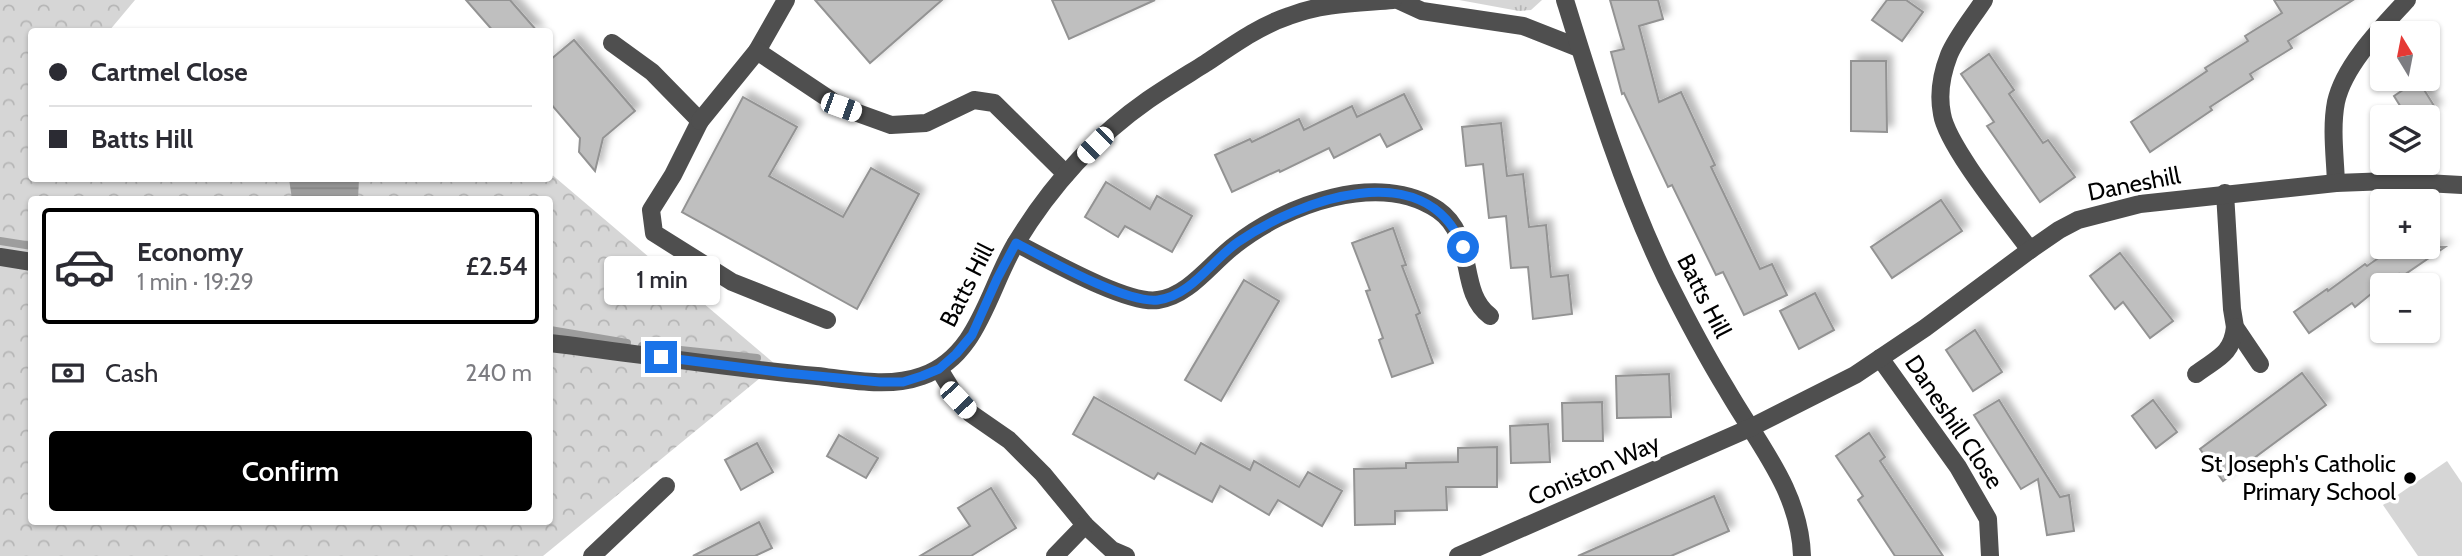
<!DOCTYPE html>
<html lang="en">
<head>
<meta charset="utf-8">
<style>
  :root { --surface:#fff; --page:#f2f2f3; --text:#2b2b33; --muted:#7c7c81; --line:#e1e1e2; --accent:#000 }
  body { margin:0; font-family:Cabin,sans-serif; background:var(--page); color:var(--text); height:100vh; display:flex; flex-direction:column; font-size:26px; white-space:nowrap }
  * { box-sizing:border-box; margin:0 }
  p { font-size:23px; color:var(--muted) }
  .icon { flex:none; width:38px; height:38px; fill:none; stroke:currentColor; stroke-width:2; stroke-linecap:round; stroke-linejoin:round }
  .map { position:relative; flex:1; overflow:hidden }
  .details { position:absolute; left:28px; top:196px; width:525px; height:329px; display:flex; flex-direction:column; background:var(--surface); border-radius:7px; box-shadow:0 2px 5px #0004 }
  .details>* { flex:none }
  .top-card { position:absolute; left:28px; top:28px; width:525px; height:154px; border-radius:7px; box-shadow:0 2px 5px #0004; display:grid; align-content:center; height:154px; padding:0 21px; background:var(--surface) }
  .needle { width:46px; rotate:350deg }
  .controls { position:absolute; left:2370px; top:21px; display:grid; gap:14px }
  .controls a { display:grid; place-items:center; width:70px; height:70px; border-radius:7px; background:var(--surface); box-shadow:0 2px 5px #0004; font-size:35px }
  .end { position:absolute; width:32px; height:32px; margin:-16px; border:9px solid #1a73e8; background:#fff; box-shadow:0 0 0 4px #fff }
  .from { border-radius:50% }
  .bubble { position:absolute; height:49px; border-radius:7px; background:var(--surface); box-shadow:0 2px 5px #0004; font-size:23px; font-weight:600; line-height:49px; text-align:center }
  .car { position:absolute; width:21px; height:42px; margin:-21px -10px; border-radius:9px; box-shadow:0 0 5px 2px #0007; background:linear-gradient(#fff 24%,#345 0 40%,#fff 0 76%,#345 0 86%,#fff 0) }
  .top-card b { display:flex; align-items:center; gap:24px; height:66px; font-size:26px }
  .top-card b+b { border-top:2px solid var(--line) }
  .top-card i { width:18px; height:18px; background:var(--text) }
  ul { padding:12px 0 0; list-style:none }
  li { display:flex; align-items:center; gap:21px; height:116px; margin:0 14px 10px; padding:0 7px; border:4px solid transparent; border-radius:7px }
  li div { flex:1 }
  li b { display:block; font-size:26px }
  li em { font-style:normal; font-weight:600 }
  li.active { border-color:var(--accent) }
  li>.icon { width:63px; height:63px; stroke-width:1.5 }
  .pay { display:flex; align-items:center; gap:18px; height:77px; padding:0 21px; font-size:26px }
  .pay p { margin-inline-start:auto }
  .cta { display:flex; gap:14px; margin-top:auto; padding:14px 21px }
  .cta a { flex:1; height:80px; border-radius:7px; background:var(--accent); color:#fff; font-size:28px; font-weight:600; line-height:80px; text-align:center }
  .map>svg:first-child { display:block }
</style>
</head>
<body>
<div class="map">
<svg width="2462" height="556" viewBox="0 0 2462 556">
  <defs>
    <pattern id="grass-tufts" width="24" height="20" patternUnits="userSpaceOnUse" patternTransform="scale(1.75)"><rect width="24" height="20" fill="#d6d6d6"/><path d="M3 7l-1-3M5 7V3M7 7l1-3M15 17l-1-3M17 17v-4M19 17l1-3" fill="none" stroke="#b6b6b6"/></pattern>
    <pattern id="park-crowns" width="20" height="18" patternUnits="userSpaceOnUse" patternTransform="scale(1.75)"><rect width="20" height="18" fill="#d6d6d6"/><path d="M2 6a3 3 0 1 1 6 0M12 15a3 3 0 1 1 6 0" fill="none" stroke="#b6b6b6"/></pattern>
    <pattern id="water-rules" width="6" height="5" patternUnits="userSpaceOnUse" patternTransform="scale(1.75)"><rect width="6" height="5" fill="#9d9d9d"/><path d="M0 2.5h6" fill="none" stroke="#858585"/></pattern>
    <filter id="shadow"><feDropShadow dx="6" dy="-6" stdDeviation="3.5" flood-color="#0004"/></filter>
  </defs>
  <rect width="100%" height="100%" fill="#fff"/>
  <path fill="url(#grass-tufts)" d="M1459 0H1542L1531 10 1519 11Z"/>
  <path fill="url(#park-crowns)" fill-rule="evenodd" d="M0 0H135L109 31 32 32V178H550V173L776 365 543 556H0ZM32 200H550V522H32Z"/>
  <path fill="#d6d6d6" d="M2447 461 2462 483V556H2418L2383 505Z"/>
  <path fill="url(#water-rules)" d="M289 179H359L358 199H292Z"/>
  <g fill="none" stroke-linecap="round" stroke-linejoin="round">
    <g stroke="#9d9d9d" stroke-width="8">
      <path d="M0 241 32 246"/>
      <path d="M550 330 627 343"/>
      <path d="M642 346 757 358"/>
    </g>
  </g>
  <g fill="#bfbfbf" stroke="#939393" stroke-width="2" filter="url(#shadow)">
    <path d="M466 0H510L538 32H494Z"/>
    <path d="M815 0H942L870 63Z"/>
    <path d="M1052 0H1155L1069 39Z"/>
    <path d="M1610 0H1658L1663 19 1639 26 1659 102 1681 92 1715 165 1711 167 1760 269 1772 264 1787 295 1744 315 1723 272 1716 275 1672 185 1668 187 1624 93 1622 94 1611 52 1624 49Z"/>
    <path d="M1887 0H1906L1923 12 1902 41 1872 20Z"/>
    <path d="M2274 0H2353L2288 41 2292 48 2250 74 2253 79 2210 107 2212 110 2150 152 2131 122 2207 71 2205 68 2248 41 2245 36 2282 13Z"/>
    <path d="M574 40 635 111 603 138 595 171 579 152 580 138 550 103V60Z"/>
    <path d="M1989 54 2014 90 2009 94 2043 143 2048 140 2075 177 2040 202 1987 126 1994 122 1961 74Z"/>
    <path d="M1851 61H1886L1887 132 1851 131Z"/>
    <path d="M2418 80 2436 109 2424 117H2407L2394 96Z"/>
    <path d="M1404 94 1422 129 1387 147 1380 134 1334 158 1329 148 1280 172 1279 170 1232 192 1215 155 1250 139 1252 142 1299 119 1304 130 1352 106 1357 117Z"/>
    <path d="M743 97 797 127 769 176 843 217 871 168 919 194 857 309 682 212Z"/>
    <path d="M1501 123 1507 176 1523 174 1529 227 1546 225 1551 277 1568 275 1572 314 1533 319 1528 267 1511 268 1506 216 1489 218 1483 164 1466 166 1462 127Z"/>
    <path d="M1106 182 1150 209 1157 196 1192 216 1172 252 1125 226 1118 237 1085 217Z"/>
    <path d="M1941 200 1962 231 1892 278 1871 247Z"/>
    <path d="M1393 228 1406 265 1402 266 1420 313 1416 315 1433 363 1392 377 1379 340 1383 338 1366 291 1370 290 1352 243Z"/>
    <path d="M2394 247H2445L2401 277 2399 274 2382 285 2355 307 2352 303 2309 333 2294 312 2327 289 2328 291 2365 264 2367 266Z"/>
    <path d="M2120 253 2173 321 2150 338 2123 302 2115 309 2090 276Z"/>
    <path d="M1244 280 1279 301 1221 401 1185 380Z"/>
    <path d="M1815 293 1834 330 1799 349 1780 311Z"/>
    <path d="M1975 330 2002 372 1973 391 1946 350Z"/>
    <path d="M2302 373 2326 405 2223 481 2200 449Z"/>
    <path d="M1669 374 1671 417 1617 418 1616 376Z"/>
    <path d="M1094 397 1195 454 1201 443 1250 470 1254 461 1299 487 1308 472 1342 491 1322 526 1278 500 1269 515 1220 486 1212 502 1158 473 1154 479 1073 434Z"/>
    <path d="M1999 400 2060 497 2069 495 2074 531 2047 535 2038 479 2021 489 1974 415Z"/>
    <path d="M2153 400 2177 432 2156 448 2132 416Z"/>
    <path d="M1602 402 1603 441H1563L1562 403Z"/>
    <path d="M1548 424 1550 462 1511 463 1510 426Z"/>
    <path d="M1869 433 1885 457 1880 461 1943 556H1895L1858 500 1863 496 1836 456Z"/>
    <path d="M839 435 878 458 866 478 827 456Z"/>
    <path d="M757 443 773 472 741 490 725 460Z"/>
    <path d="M1497 447V487H1446L1447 510 1395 511V524L1355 525 1354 469 1406 468V463L1458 462V448Z"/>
    <path d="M991 488 1016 528 971 556H920L970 526 958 508Z"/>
    <path d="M1714 496 1729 531 1671 556H1578Z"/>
    <path d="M759 522 772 548 755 556H693Z"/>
  </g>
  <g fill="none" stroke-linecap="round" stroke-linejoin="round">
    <g stroke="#4f4f4f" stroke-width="18">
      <path d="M1398 0 1422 11 1523 26 1579 48"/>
      <path d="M1565 0C1594 94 1623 189 1666 278 1685 316 1705 354 1727 390 1758 444 1800 491 1802 556"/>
      <path d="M1984 0C1973 17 1957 36 1949 55 1942 73 1938 94 1942 114 1947 146 2008 220 2030 250"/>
      <path d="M612 43 652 72 700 121 673 175 651 210 654 233 732 282 827 320"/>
      <path d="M757 51 786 0"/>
      <path d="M700 121 757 51 841 107 891 125 926 123 974 100 994 103 1066 174"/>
      <path d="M2336 183C2335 156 2331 128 2336 102 2344 65 2382 27 2407 0"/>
      <path d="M2225 193 2232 309 2235 327 2260 364"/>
      <path d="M1016 243C1046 258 1127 305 1158 300 1189 296 1211 263 1235 245 1285 205 1379 170 1438 210 1477 237 1457 292 1490 316"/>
      <path d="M0 257 32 262"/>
      <path d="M550 343C639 354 728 368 817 376 851 380 889 388 922 376 979 356 988 289 1016 243 1050 187 1095 137 1148 100 1167 87 1187 75 1206 63 1233 45 1259 26 1289 16 1322 3 1357 3 1393 0"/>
      <path d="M1880 358 1958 467 1988 519 1990 556"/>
      <path d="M939 369 958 400 970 413 1009 440 1043 474 1085 525 1112 550 1126 556"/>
      <path d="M2196 374C2217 358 2232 355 2235 327"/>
      <path d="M592 556 666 486"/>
      <path d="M1055 556 1085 525"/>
      <path d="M1458 556 1750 428 1855 375 1925 328 2030 250 2059 230 2078 220 2140 204 2336 183 2389 181 2462 185"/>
    </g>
  </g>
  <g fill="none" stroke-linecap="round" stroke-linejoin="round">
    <path stroke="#1a73e8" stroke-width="9" d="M661 357 786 373 880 382H903L922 376 939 369 956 354 972 335 997 279 1016 243C1047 259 1126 304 1158 300 1191 296 1212 260 1238 242 1299 200 1425 153 1463 247"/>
  </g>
  <circle fill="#000" stroke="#fff" stroke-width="2.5" cx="2410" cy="478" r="7"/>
  <g text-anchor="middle" stroke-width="7" stroke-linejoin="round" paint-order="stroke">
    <g font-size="24" fill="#000" stroke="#fff">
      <text transform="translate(2134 184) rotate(-11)" y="8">Daneshill</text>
      <text transform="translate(967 285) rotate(-63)" y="8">Batts Hill</text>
      <text transform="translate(1704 296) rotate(63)" y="8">Batts Hill</text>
      <text transform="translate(1954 422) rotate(56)" y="8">Daneshill Close</text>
      <text transform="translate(1594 470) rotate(-24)" y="8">Coniston Way</text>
    </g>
    <g font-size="24" fill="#000" stroke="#fff" text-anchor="end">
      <text x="2396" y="472">St Joseph's Catholic<tspan x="2396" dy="28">Primary School</tspan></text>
    </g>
  </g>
</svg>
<div class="controls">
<a><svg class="needle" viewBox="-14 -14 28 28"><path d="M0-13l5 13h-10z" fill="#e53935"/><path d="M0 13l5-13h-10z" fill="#7c7c81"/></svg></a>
<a><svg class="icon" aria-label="layers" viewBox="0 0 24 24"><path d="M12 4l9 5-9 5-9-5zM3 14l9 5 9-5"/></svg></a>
<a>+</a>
<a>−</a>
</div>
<i class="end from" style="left:1463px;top:247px"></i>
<i class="end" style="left:661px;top:357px"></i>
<div class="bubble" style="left:604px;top:256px;width:116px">1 min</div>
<i class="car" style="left:841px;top:107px;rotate:110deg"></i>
<i class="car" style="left:1095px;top:145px;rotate:225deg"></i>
<i class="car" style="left:958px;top:400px;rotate:137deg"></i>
<div class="top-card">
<b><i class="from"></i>Cartmel Close</b>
<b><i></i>Batts Hill</b>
</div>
<section class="details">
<ul>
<li class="active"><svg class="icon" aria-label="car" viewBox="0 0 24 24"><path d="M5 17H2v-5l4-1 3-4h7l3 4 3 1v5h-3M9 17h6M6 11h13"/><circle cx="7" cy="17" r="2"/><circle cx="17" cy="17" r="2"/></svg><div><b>Economy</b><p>1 min · 19:29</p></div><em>£2.54</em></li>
</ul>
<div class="pay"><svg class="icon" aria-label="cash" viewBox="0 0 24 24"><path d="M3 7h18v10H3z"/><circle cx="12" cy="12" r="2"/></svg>Cash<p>240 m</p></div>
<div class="cta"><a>Confirm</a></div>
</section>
</div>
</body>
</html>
